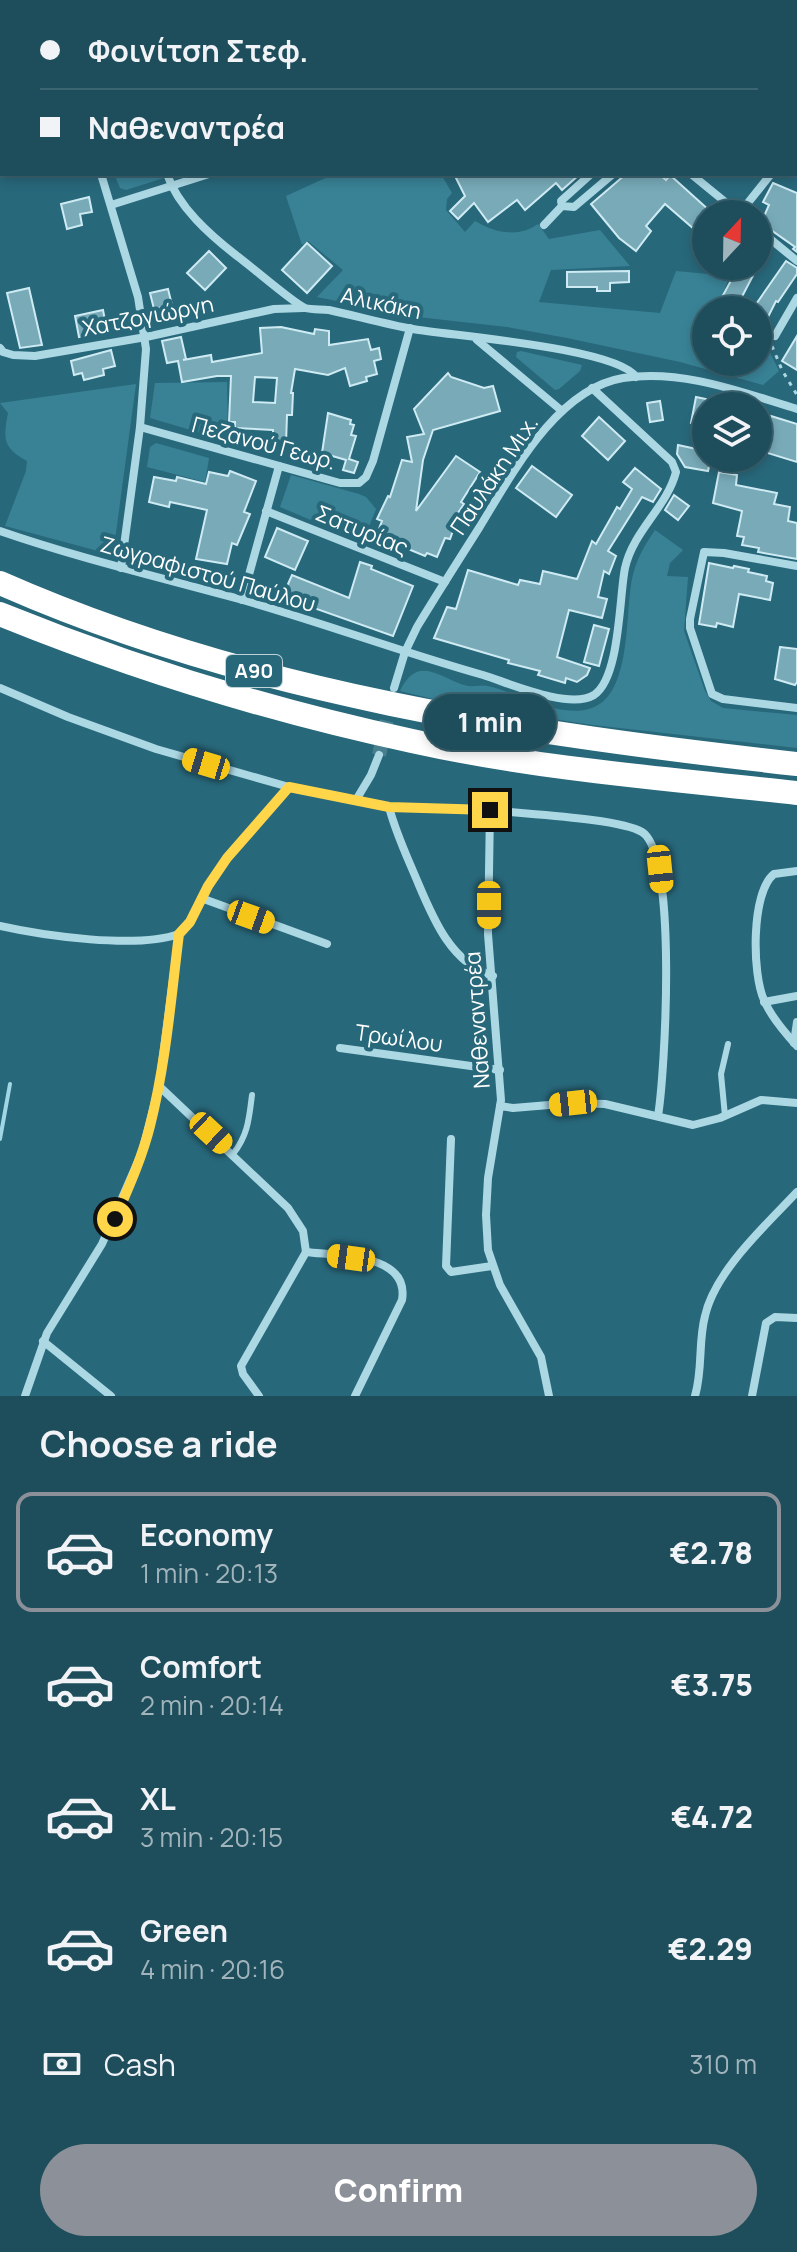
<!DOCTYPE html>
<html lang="en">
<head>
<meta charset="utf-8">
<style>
  :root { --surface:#1e4e5c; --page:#265562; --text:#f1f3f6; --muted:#a1b4bb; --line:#3c6572; --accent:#8c9099 }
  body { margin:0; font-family:Manrope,sans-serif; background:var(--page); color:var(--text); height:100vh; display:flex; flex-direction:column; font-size:30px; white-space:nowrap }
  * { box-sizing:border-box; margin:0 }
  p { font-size:26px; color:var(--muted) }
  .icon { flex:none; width:44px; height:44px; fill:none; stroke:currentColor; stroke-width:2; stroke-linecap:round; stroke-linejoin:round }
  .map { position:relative; height:1396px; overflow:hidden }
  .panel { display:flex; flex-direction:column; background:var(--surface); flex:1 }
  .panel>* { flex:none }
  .guide { position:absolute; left:0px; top:0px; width:798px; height:176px; box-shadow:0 4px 12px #0003,0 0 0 2px var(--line); display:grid; align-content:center; height:176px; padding:0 40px; background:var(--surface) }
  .needle { width:52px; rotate:22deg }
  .fabs { position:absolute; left:692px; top:200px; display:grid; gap:16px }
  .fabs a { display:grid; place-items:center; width:80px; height:80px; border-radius:50%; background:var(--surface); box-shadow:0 4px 12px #0003,0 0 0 2px var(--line); font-size:40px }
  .end { position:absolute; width:36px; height:36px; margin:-18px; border:10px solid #ffd54a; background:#111; box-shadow:0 0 0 4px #111 }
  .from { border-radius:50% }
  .bubble { position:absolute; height:56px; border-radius:28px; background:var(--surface); box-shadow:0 4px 12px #0003,0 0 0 2px var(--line); font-size:26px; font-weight:800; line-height:56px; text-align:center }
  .car { position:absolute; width:24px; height:48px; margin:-24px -12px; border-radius:10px; box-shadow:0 0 6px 2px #0007; background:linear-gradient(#f5c518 24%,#345 0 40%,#f5c518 0 76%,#345 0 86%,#f5c518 0) }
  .guide b { display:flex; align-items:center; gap:28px; height:76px; font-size:30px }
  .guide b+b { border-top:2px solid var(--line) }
  .guide i { width:20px; height:20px; background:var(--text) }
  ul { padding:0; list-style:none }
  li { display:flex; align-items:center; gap:24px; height:120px; margin:0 16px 12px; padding:0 24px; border:4px solid transparent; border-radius:16px }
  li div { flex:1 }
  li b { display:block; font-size:30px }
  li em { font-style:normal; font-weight:800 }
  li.current { border-color:var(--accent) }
  li>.icon { width:72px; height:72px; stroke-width:1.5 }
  h2 { padding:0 40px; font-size:36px; line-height:96px }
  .pay { display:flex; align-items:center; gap:20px; height:88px; padding:0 40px; font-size:30px }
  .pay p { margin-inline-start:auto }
  .primary-button { display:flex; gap:16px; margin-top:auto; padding:16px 40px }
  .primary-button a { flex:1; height:92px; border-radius:48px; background:var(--accent); color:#fff; font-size:32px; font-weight:800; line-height:92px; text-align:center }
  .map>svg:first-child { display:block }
</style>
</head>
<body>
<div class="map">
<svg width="797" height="1396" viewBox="0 0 797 1396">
  <rect width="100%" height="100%" fill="#28687b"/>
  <g fill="#398296">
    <path d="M114 174H163L164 178 126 190 120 188Z"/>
    <path d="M334 174H441L452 193 447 199 446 210 465 232 475 221C495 233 519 238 538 224L549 239 600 230 630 266 551 270 539 302 660 313 676 271 730 276 716 310H706V362H758V340L766 344 779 371 763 385 680 362 567 338 507 327 418 317 317 297 343 270 308 241 302 245 286 196Z"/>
    <path d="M521 351 582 365 580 371 559 389 555 390 516 357 517 352Z"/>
    <path d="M227 382 228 441 150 418 155 383Z"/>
    <path d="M136 384 113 555 5 526 26 471 27 461C3 448 3 439 8 413L0 403Z"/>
    <path d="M156 443 209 458 205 482 147 467 150 447Z"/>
    <path d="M291 475 359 494 366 497 376 509 363 542 280 507Z"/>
    <path d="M655 530 683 550 670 563 667 576 688 577 684 631 705 691 711 701 723 708 797 715V748L593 725 454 704 400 691C418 652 442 680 468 686 475 687 483 684 492 687 522 695 560 719 592 708 632 694 625 613 632 579 636 560 644 546 655 530Z"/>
  </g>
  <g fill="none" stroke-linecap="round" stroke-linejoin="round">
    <path stroke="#a1d6e4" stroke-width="4" d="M0 1139 10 1084"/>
  </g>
  <g fill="#78aab8" stroke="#ceebf3" stroke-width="2" fill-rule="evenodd">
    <path d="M454 174H580L562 190 556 183 525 210 517 200 488 222 474 203 458 219 450 211 465 196Z"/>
    <path d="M626 174H659L666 180 670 175 710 211 694 229 665 204 646 226 651 231 636 251 619 238 591 204Z"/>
    <path d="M773 183 797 193V252L793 249 795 247 761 223 769 205 763 202Z"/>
    <path d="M89 197 92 212 80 214 82 225 67 229 61 204Z"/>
    <path d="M307 243 332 266 307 293 282 270Z"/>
    <path d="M209 251 226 268 205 290 187 273Z"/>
    <path d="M786 261 797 268V274L778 302 776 301 758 337V310H752Z"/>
    <path d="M717 266H758L735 310H715L734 275Z"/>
    <path d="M629 271V282L610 283V291H597V287H567V272Z"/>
    <path d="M29 288 42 345 20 348 7 293Z"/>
    <path d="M168 289 172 305 154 309 150 293Z"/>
    <path d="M103 310 107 331 79 337 75 316Z"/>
    <path d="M281 327 314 334 315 329 329 331V345L368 339 371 350 379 348 381 359 374 361 377 374 366 377 367 381 350 386 345 368 328 375 295 369 291 393H293L292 415H287L286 444 273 443V430L235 428V422H229L231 376H217L182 382 178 361 167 363 162 341 181 337 186 359 183 360 211 355 212 362 262 353 260 328ZM255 377 277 378 275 403 253 402Z"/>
    <path d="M797 336V370L782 361Z"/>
    <path d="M111 350 115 366 103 369 104 375 84 380 82 373 74 375 71 361Z"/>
    <path d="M448 373 451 377 484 388 493 386 500 411 433 430 423 460 416 511 456 456 480 472 461 502 464 504 456 516 458 517 450 539 445 538 437 557 427 553 425 556 379 537 381 533 378 531 382 521 377 519 388 496 390 497 402 460 412 462 407 437 424 434 414 409Z"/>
    <path d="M696 397 706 399V426L691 423Z"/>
    <path d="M660 401 663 420 650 422 647 403Z"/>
    <path d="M328 413 351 420 350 424 354 425 351 435 356 436 349 459 358 462 354 473 343 470 346 460 322 453Z"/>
    <path d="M771 416 797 424V462L758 450V433L765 435Z"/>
    <path d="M599 417 625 441 608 460 582 436Z"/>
    <path d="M678 445 706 451V458H711L708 471 685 467 677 454Z"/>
    <path d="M532 466 572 495 556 517 516 488Z"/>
    <path d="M635 468 661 489 653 502 642 497 608 551 616 556 609 574 604 571 598 597 607 599 602 618 569 610 557 657 590 668 587 675 577 682 566 678 565 683 538 675 540 671 508 663 509 660 434 638 447 607 456 609 468 570 518 585 520 580 540 584 543 571 577 579 592 541 596 544 617 507 620 509 632 489 623 482Z"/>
    <path d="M230 471 256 481 244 512 250 514 237 545 232 543 227 564 196 559 207 510 170 502 169 507 149 502 154 477 176 481 177 477 206 484 209 472 228 476Z"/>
    <path d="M719 472 737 475 736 485 777 493 774 504 790 507 788 521 797 523V559L758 552 759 548 742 545 744 537 737 536 742 511 713 503Z"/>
    <path d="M674 495 689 506 678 520 665 510Z"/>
    <path d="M277 528 308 541 295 570 265 557Z"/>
    <path d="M360 562 372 566 371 569 413 586 393 636 311 607 312 604 284 593 292 575 349 598Z"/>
    <path d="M709 563 733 568 734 566 749 569 748 572 767 576 766 581 773 583 770 600 739 594 733 627 717 623 716 627 699 624Z"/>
    <path d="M594 625 609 629 599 666 584 662Z"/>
    <path d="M780 647 797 649V682L795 685 775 679Z"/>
  </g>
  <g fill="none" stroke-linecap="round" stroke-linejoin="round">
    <path stroke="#487f8f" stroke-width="14" stroke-dasharray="14 7" stroke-linecap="butt" d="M379 755 392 697"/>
    <path stroke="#acd8e4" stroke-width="3" stroke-dasharray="4 6" stroke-linecap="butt" d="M772 346 782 370 797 395"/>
    <g stroke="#acd8e4" stroke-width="6">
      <path d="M725 1116 721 1074 728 1044"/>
      <path d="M233 1154C248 1135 249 1119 252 1095"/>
    </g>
    <g stroke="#acd8e4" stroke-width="8">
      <path d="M213 0 216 2"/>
      <path d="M565 0V2"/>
      <path d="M35 2 37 0"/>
      <path d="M358 2 359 0"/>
      <path d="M666 2 668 0"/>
      <path d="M796 30H797"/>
      <path d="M0 51 2 49"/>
      <path d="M796 137 797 135"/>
      <path d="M101 174 138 297 146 349 140 427 121 568"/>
      <path d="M167 174C178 207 210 235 237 256 251 266 293 303 305 308 312 310 322 309 329 310 357 316 385 324 413 329 453 336 617 348 636 377"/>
      <path d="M591 174 561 201 562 206 574 207 613 174"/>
      <path d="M691 174 740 214"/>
      <path d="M796 174H797"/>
      <path d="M111 205 209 174"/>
      <path d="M739 214 771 174"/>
      <path d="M544 225 562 206"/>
      <path d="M758 229 797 261"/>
      <path d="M775 336 797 298"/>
      <path d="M477 340 562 411"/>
      <path d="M0 348 3 352 13 355 35 356 146 337 274 309 304 308"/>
      <path d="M140 427 340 483H359L366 477 373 461 410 328"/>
      <path d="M266 511 445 582"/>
      <path d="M0 531C78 558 159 577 239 599 321 622 401 652 483 675 509 683 569 710 594 695 620 678 619 598 625 568 633 531 667 507 676 472L672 462 592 388"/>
      <path d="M797 566 724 553 704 552 690 619V628L712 694 723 699 797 708"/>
      <path d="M242 600 279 466"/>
      <path d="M0 688 68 717 156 749 289 787 389 807 490 810 488 934 501 1100 488 1178 486 1215 488 1250 500 1285 541 1357 549 1396"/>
      <path d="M394 688 405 652 417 627C437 594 458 561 479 528 511 476 556 389 623 378 683 369 741 392 797 409"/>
      <path d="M356 800 371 775 379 755"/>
      <path d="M389 807C395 830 404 850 413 871 430 910 447 962 493 976"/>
      <path d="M490 810C522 814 619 818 642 832 678 854 665 1073 658 1116"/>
      <path d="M797 871 774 874C751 892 752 974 764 1000 771 1017 785 1033 797 1046"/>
      <path d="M201 898 327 944"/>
      <path d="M0 926C44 936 137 949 179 934"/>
      <path d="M764 1002 797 996"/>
      <path d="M794 1043 797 1022"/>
      <path d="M340 1048 500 1070"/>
      <path d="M159 1086 288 1208 303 1231 306 1252"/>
      <path d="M500 1106 513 1108 573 1103 605 1104 693 1125 720 1118 761 1100 797 1103"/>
      <path d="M451 1139 446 1266 451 1272 492 1266"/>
      <path d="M306 1252C337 1256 410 1253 402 1300L355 1396"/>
      <path d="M43 1341 111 1396"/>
      <path d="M25 1396 47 1333 102 1244 142 1152 159 1086 179 934 188 925 208 886 227 858 289 787"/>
      <path d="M259 1396 243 1374 241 1366 306 1252"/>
      <path d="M695 1396C703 1369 698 1342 705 1316 715 1271 766 1225 797 1192"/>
      <path d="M752 1396 766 1323 775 1317 797 1318"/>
    </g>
    <g stroke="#fff" stroke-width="24">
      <path d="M0 583C251 694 526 734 797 764"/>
      <path d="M0 614C133 668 272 711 412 741 538 769 669 779 797 793"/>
    </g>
  </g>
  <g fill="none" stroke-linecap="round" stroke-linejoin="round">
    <path stroke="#ffd54a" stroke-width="10" d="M115 1219C128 1189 142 1158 150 1126 166 1063 171 998 179 934L190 922 208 886 227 858 289 787 389 807 490 810"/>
  </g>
  <g text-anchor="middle" stroke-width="8" stroke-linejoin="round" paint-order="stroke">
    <rect fill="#28687b" stroke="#bed2d7" stroke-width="2" x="226" y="655" width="56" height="32" rx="6"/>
    <g font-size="20" font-weight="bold" fill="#fff">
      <text x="254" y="678">Α90</text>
    </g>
    <g font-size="22" fill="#fff" stroke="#28687b">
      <text transform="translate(381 303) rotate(12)" y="8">Αλικάκη</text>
      <text transform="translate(148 316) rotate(-11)" y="8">Χατζογιώργη</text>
      <text transform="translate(264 443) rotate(15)" y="8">Πεζανού Γεωρ.</text>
      <text transform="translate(494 475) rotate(-56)" y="8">Παυλάκη Μιχ.</text>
      <text transform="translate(362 530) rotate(22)" y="8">Σατυρίας</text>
      <text transform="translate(208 574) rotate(16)" y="8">Ζωγραφιστού Παύλου</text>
      <text transform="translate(477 1020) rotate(-94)" y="8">Ναθεναντρέα</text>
      <text transform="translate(399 1038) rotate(8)" y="8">Τρωίλου</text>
    </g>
  </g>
</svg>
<div class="fabs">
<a><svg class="needle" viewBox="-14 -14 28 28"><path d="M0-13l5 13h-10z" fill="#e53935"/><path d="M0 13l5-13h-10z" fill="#a1b4bb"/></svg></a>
<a><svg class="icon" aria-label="locate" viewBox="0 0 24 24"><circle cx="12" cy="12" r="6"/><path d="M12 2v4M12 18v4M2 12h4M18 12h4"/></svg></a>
<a><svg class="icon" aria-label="layers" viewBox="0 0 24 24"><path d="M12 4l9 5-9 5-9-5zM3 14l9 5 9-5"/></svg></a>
</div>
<i class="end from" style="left:115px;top:1219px"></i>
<i class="end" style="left:490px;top:810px"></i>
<div class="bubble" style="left:424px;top:694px;width:132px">1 min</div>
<i class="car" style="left:206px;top:764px;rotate:287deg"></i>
<i class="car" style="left:660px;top:869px;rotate:174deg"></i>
<i class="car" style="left:489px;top:905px;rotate:180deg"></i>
<i class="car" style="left:251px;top:917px;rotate:110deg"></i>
<i class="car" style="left:573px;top:1103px;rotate:264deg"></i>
<i class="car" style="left:211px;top:1133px;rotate:133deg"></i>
<i class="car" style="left:351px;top:1258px;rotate:278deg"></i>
<div class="guide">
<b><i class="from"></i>Φοινίτση Στεφ.</b>
<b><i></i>Ναθεναντρέα</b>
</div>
</div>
<section class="panel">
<h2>Choose a ride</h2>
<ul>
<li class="current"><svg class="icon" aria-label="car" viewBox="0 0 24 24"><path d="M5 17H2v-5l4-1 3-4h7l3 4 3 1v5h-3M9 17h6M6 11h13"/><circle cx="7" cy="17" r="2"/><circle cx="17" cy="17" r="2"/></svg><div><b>Economy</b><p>1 min · 20:13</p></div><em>€2.78</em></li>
<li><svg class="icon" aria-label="car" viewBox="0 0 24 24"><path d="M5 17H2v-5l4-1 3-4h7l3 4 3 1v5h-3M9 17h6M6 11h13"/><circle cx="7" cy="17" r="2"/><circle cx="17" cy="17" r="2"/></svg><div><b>Comfort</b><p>2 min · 20:14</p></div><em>€3.75</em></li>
<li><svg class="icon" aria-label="car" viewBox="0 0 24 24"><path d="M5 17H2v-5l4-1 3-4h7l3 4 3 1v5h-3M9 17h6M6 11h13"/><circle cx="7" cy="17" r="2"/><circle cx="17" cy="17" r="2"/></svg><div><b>XL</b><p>3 min · 20:15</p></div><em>€4.72</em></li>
<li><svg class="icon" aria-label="car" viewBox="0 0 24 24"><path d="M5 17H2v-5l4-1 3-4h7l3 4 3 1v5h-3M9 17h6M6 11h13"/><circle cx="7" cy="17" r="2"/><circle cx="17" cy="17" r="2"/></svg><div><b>Green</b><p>4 min · 20:16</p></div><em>€2.29</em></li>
</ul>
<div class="pay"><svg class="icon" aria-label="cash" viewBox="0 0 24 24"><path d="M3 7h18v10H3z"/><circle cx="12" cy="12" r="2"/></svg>Cash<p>310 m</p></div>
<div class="primary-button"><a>Confirm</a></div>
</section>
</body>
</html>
